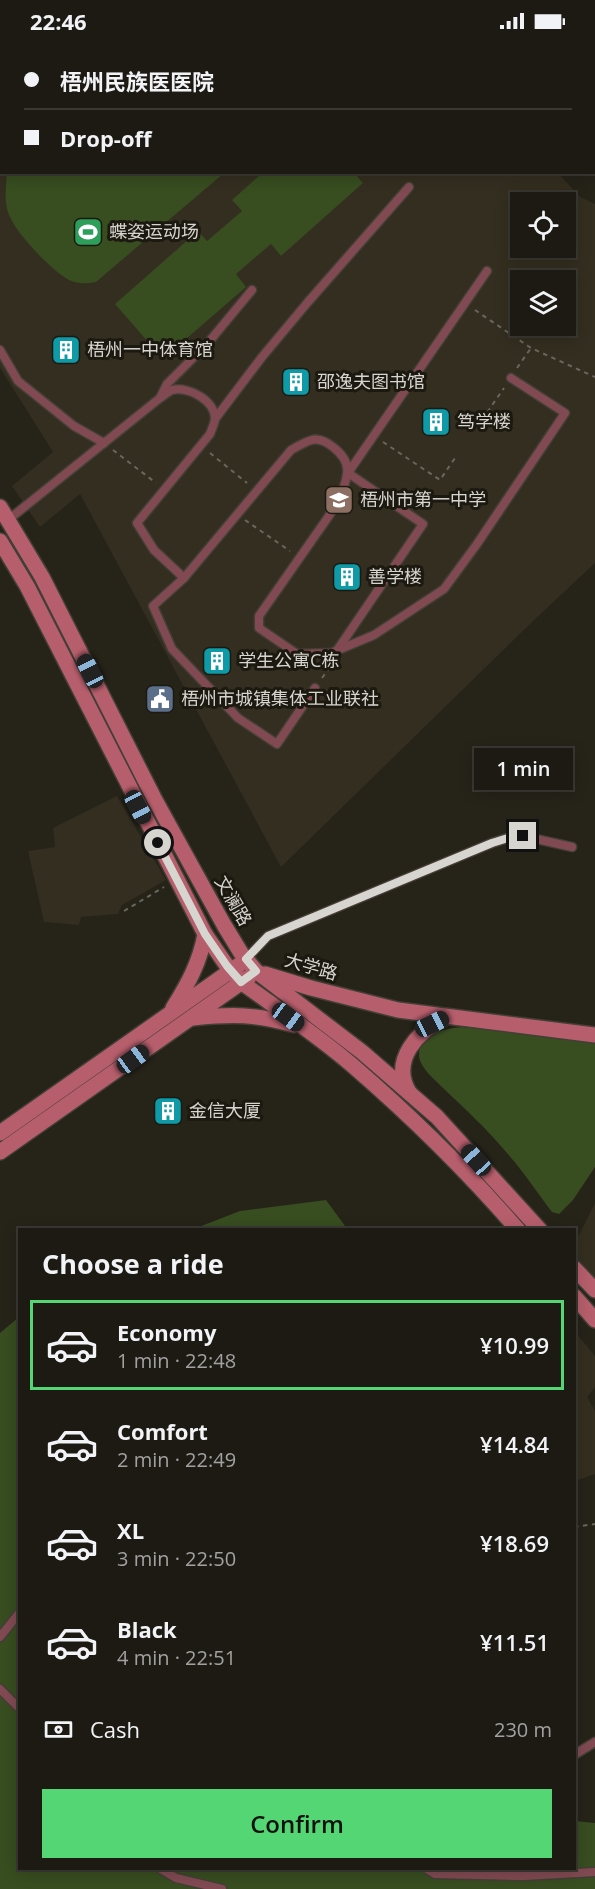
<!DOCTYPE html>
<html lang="en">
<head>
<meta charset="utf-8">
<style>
  :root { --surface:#1c1a13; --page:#25231c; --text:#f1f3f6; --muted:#a0a1a0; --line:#3a3833; --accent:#53d673 }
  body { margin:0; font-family:"Open Sans","Noto Sans SC",sans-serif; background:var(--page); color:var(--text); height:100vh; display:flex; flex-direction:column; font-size:22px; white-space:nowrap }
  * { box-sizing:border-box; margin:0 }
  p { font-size:20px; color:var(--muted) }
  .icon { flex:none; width:33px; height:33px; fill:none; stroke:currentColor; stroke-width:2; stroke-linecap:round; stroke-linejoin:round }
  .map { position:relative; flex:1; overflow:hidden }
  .sheet { position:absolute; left:18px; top:1186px; width:558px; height:642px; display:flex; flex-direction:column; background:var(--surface); border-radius:0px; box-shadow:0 3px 15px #0003,0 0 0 2px var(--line) }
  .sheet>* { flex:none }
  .hud { position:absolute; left:0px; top:0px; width:596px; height:132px; box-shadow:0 3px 15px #0003,0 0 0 2px var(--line); display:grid; align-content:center; height:132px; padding:0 24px; background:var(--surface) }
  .fabs { position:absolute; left:510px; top:150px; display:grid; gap:12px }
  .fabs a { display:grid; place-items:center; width:66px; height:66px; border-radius:0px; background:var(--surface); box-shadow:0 3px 15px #0003,0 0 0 2px var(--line); font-size:30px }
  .end { position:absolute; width:27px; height:27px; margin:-14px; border:8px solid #d7d5cf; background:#111; box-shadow:0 0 0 3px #111 }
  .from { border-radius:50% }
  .bubble { position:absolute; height:42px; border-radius:0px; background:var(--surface); box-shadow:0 3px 15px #0003,0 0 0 2px var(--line); font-size:20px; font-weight:600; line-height:42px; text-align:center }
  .car { position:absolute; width:18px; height:36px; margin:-18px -9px; border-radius:8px; box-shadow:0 0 4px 2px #0007; background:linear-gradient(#222 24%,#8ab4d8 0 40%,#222 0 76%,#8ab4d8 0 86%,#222 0) }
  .hud b { display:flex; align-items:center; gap:21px; height:57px; font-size:22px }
  .hud b+b { border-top:2px solid var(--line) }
  .hud i { width:15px; height:15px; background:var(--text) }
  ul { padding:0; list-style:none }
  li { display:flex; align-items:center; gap:18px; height:90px; margin:0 12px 9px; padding:0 12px; border:3px solid transparent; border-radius:0px }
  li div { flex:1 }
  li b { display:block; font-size:22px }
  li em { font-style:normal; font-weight:600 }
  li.active { border-color:var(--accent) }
  li>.icon { width:54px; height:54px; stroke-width:1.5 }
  h2 { padding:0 24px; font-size:27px; line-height:72px }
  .pay { display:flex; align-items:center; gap:15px; height:66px; padding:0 24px; font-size:22px }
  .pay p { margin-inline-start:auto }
  .cta { display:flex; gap:12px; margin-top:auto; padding:12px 24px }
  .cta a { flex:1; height:69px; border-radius:0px; background:var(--accent); color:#111; font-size:24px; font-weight:600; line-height:69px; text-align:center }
  .status { display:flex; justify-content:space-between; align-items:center; height:42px; padding:0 30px; background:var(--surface); direction:ltr }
  .status svg { height:16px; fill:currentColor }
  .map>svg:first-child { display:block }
</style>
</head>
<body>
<div class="status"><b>22:46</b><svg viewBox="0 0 49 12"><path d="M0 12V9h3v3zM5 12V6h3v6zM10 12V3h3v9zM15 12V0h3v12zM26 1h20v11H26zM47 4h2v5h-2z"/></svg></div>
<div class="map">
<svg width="595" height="1847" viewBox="0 0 595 1847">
  <rect width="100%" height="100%" fill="#262319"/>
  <g fill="#332e1f" fill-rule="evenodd">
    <path d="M1 86 2 130 558 131 580 155 595 162V521L530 582 281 825 80 452 40 485 12 444 53 410 0 326V87ZM520 160H566V206H520ZM520 238H566V284H520Z"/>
    <path d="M117 754 166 838 122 863 118 872 81 875 79 883 44 880 28 809 55 805 53 786Z"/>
    <path d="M595 1161V1248L575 1226 574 1203Z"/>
    <path d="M575 1290 595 1314V1345L587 1355 595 1369V1432L575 1439Z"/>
  </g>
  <g fill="#384d20">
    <path d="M142 0H240L241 1H140Z"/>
    <path d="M7 131V130L224 131 96 240C86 242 78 242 69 238 52 229 19 194 11 177 3 163 6 146 7 131Z"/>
    <path d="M262 131H354L363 141 281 214 271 202 236 232 246 245 163 317 115 262 198 189 207 199 242 169 232 158Z"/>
    <path d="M462 985 595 998V1125L573 1158 559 1172 552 1170C537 1150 523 1129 507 1111 487 1087 464 1066 442 1045 434 1037 418 1024 419 1012 420 990 445 987 462 985Z"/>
    <path d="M326 1158 348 1188H191L240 1169Z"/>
    <path d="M19 1275 20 1827H574L575 1779 595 1781V1847H0V1291Z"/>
  </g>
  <path fill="#216164" d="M410 0H595V43L594 2H412Z"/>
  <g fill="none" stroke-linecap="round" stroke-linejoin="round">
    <g stroke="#423f36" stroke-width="11">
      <g id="lane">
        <path d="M0 308 18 339 74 384 104 401"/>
        <path d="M160 356 167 342 208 301 252 248"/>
        <path d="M215 377 262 315 308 260 409 145"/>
        <path d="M8 478 160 356C163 354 168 350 172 348 189 344 216 359 215 378 214 382 212 387 210 392L137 481 154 508 184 536"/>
        <path d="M338 607 423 482 348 431 487 229"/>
        <path d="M315 646 277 702 238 676 172 607 153 564 184 536 291 408C308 399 316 391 333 405 342 412 349 421 347 432 343 459 324 480 310 501 293 525 276 550 259 574V586L297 612 331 611 374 593 444 547 477 502 565 371 511 336"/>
        <path d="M246 917 268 894 492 801 511 795 523 794 572 805"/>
        <path d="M0 1595 20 1570"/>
        <path d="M0 1647 20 1667"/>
        <path d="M574 1713 595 1700"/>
        <path d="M161 1827 176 1836 222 1847"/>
        <path d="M427 1827 435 1832 524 1834 595 1830"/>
      </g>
    </g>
    <g stroke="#423f36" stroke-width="18">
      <g id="street">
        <path d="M264 0 267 2"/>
        <path d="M594 71H595"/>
      </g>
    </g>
    <g stroke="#423f36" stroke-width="18">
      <g id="secondary">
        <path d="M0 465 42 535 154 756 224 883 241 911 256 929 362 1010 437 1075 540 1188"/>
        <path d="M0 499 27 544 205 892 227 924 241 940C278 967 317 993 352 1023 411 1074 467 1129 518 1188"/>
        <path d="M265 932 311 946 398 968 595 993"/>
        <path d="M173 966C188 942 200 920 205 892"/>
        <path d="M193 976C233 972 255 972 294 983"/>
        <path d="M409 1050C390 1018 418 989 446 975"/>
        <path d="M0 1091 239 923"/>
        <path d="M0 1110 249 935"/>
        <path d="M574 1226 595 1248"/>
        <path d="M574 1254 595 1278"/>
      </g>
    </g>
    <g stroke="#69665e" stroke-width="2" stroke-dasharray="4.5 4.5" stroke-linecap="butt">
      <path d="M475 268 531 306 595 335"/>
      <path d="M517 326 531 306"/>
      <path d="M477 385 504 346"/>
      <path d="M383 400 440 438 455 416"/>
      <path d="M113 408 156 441"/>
      <path d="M210 411 247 441"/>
      <path d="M245 478 290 509"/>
      <path d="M322 636 333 621"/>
      <path d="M124 869 164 845"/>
      <path d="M574 1485 595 1482"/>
    </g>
    <use href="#lane" stroke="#814a52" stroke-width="8"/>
    <use href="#street" stroke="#814a52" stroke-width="15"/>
    <use href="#secondary" stroke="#b65e6c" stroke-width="15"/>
  </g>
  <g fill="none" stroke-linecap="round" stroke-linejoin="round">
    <path stroke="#d7d5cf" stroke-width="8" d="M158 801 205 892 227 924 241 940 256 929 246 917 268 894 492 801 511 795 523 794"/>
  </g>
  <defs>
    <g id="stadium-square" transform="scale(1.5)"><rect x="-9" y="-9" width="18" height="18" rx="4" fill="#2e9e5b" stroke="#1c1910"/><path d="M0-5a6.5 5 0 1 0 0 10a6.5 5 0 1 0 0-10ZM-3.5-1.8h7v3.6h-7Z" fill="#fff"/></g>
    <g id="building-square" transform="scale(1.5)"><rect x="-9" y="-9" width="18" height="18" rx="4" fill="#0f9aa8" stroke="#1c1910"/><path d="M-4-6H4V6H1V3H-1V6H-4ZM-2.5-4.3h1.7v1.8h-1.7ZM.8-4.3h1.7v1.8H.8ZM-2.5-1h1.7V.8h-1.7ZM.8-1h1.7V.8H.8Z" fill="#fff"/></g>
    <g id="school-square" transform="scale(1.5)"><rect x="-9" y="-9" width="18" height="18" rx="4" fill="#8d6e63" stroke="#1c1910"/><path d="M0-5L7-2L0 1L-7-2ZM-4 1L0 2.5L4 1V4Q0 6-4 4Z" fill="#fff"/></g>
    <g id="civic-square" transform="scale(1.5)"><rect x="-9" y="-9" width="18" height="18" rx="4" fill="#5c6f8a" stroke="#1c1910"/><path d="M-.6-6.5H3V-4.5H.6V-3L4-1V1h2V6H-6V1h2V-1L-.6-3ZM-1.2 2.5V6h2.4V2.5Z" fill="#fff"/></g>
  </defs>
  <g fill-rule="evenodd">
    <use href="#stadium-square" x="88" y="190"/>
    <use href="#building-square" x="66" y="308"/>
    <use href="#building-square" x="296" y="340"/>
    <use href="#building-square" x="436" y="380"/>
    <use href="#school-square" x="339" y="458"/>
    <use href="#building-square" x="347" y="535"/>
    <use href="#building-square" x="217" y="619"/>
    <use href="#civic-square" x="160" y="657"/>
    <use href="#building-square" x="168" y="1069"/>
  </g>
  <g text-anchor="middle" stroke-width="6" stroke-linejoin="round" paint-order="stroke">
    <g font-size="18" fill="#d7d5cf" stroke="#1c1910" text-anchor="start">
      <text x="109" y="196">蝶姿运动场</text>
      <text x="87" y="314">梧州一中体育馆</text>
      <text x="317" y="346">邵逸夫图书馆</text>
      <text x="457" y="386">笃学楼</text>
      <text x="360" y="464">梧州市第一中学</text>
      <text x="368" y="541">善学楼</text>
      <text x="238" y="625">学生公寓C栋</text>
      <text x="181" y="663">梧州市城镇集体工业联社</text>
      <text x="189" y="1075">金信大厦</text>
    </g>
    <g font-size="18" fill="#d7d5cf" stroke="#1c1910">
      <text transform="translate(233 859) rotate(60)" y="6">文澜路</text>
      <text transform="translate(311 925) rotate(16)" y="6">大学路</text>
    </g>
  </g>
</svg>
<div class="fabs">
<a><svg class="icon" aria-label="locate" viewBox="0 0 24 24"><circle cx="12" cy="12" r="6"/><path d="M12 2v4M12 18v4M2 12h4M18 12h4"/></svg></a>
<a><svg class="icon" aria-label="layers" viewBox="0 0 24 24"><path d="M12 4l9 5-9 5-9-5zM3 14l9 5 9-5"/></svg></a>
</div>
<i class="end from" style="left:158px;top:801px"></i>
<i class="end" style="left:523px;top:794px"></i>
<div class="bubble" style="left:474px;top:706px;width:99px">1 min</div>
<i class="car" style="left:90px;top:629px;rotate:333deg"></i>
<i class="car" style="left:138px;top:765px;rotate:152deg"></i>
<i class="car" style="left:288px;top:975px;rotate:126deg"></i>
<i class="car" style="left:432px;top:982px;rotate:64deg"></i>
<i class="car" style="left:133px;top:1017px;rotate:54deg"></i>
<i class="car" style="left:476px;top:1118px;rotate:318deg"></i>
<div class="hud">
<b><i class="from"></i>梧州民族医医院</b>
<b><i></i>Drop-off</b>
</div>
<section class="sheet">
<h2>Choose a ride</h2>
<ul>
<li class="active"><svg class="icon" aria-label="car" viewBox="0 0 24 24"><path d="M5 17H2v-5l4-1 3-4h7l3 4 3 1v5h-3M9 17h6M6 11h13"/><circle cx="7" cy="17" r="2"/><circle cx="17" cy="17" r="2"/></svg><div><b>Economy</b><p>1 min · 22:48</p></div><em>¥10.99</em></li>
<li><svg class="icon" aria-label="car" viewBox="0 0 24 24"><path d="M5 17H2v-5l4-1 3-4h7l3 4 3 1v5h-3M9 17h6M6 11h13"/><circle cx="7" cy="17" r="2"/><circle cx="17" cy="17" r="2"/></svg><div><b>Comfort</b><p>2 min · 22:49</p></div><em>¥14.84</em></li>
<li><svg class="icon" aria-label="car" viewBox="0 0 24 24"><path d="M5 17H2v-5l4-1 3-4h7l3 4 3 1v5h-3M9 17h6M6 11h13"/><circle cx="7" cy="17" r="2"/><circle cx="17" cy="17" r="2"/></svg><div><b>XL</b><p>3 min · 22:50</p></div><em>¥18.69</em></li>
<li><svg class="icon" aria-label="car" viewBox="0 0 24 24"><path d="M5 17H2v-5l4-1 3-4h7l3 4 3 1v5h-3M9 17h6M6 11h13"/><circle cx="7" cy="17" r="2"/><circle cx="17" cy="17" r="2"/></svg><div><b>Black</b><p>4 min · 22:51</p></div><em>¥11.51</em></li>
</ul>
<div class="pay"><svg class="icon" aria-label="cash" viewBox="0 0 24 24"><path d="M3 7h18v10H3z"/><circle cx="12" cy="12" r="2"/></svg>Cash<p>230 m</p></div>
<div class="cta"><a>Confirm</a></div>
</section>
</div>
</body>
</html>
